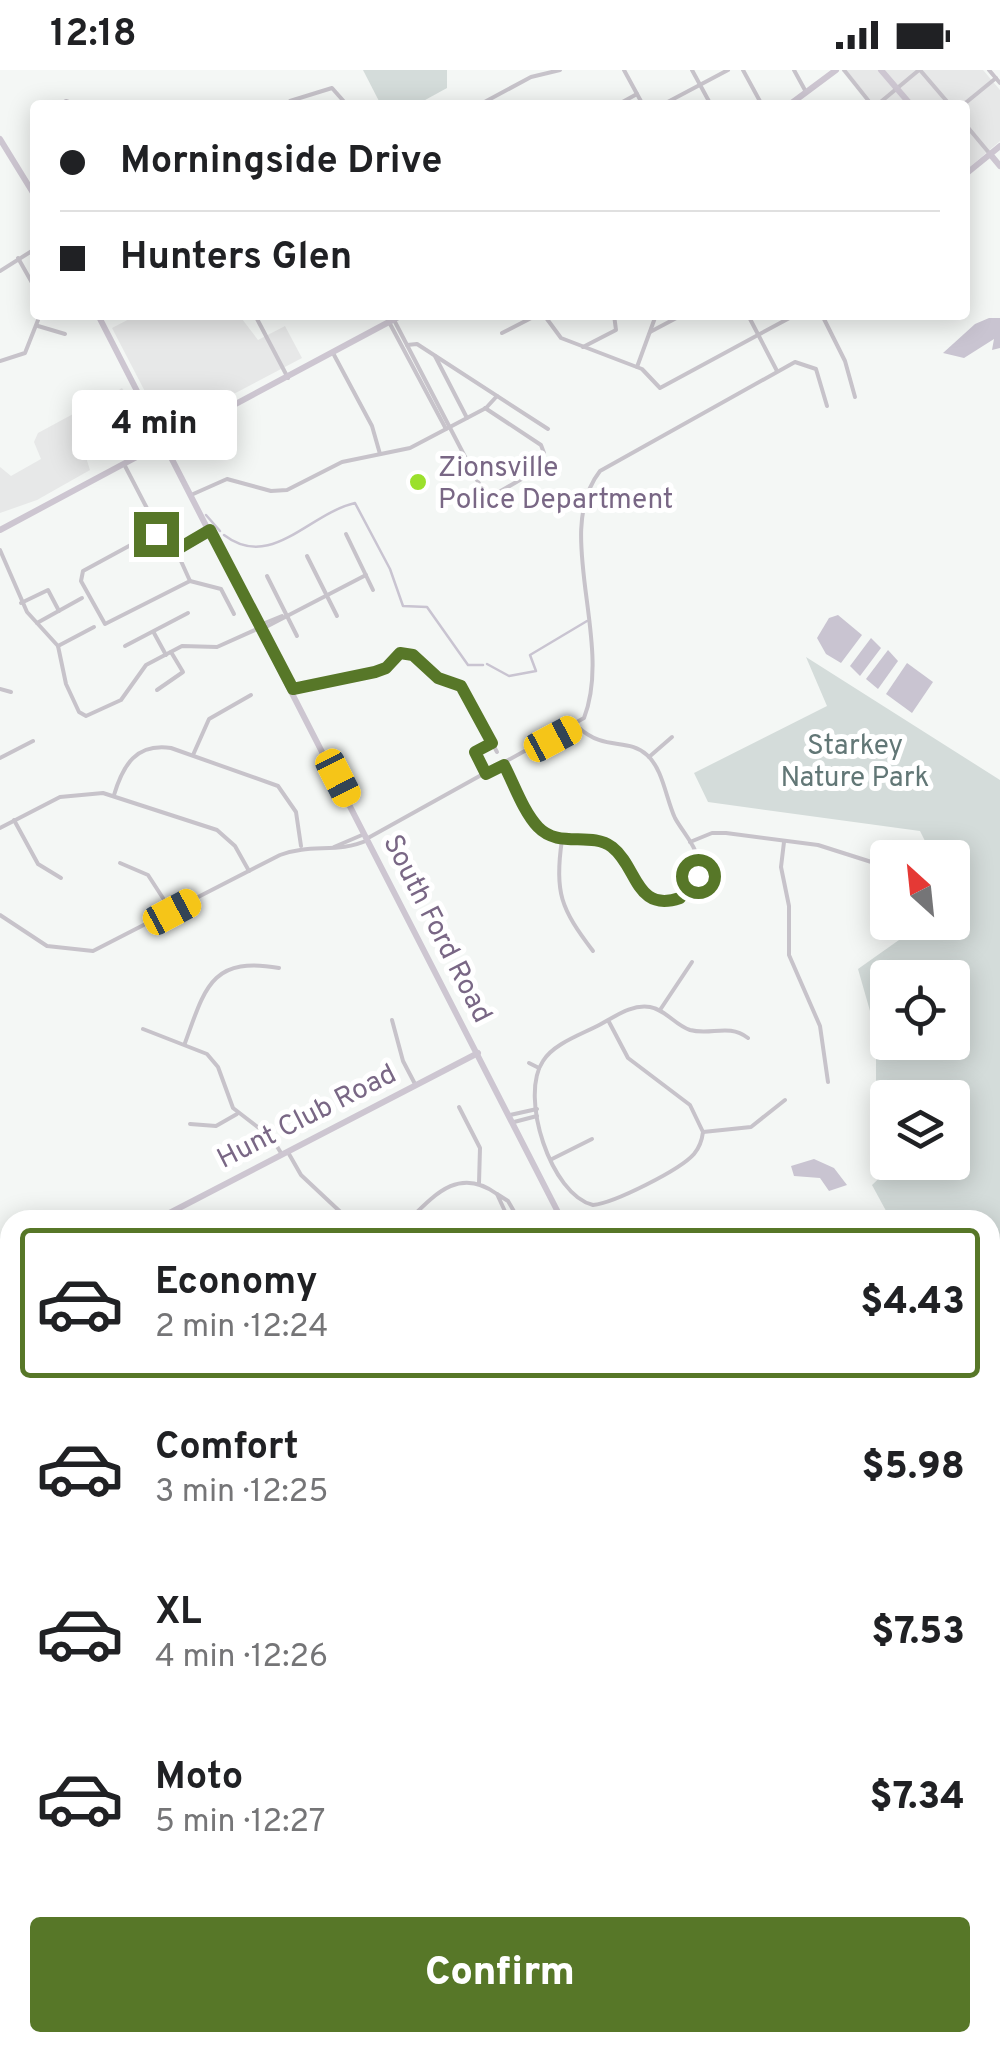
<!DOCTYPE html>
<html lang="en">
<head>
<meta charset="utf-8">
<style>
  :root { --surface:#fff; --page:#f6f6f6; --text:#202124; --muted:#757577; --line:#e0e0e0; --accent:#577728 }
  body { margin:0; font-family:Overpass,sans-serif; background:var(--page); color:var(--text); height:100vh; display:flex; flex-direction:column; font-size:38px; white-space:nowrap }
  * { box-sizing:border-box; margin:0 }
  p { font-size:32px; color:var(--muted) }
  .icon { flex:none; width:55px; height:55px; fill:none; stroke:currentColor; stroke-width:2; stroke-linecap:round; stroke-linejoin:round }
  .map { position:relative; flex:1; overflow:hidden }
  .panel { position:absolute; left:0px; top:1140px; width:1000px; height:842px; display:flex; flex-direction:column; background:var(--surface); border-radius:30px 30px 0 0; box-shadow:0 5px 25px #0003 }
  .panel>* { flex:none }
  .guide { position:absolute; left:30px; top:30px; width:940px; height:220px; border-radius:10px; box-shadow:0 5px 25px #0003; display:grid; align-content:center; height:220px; padding:0 30px; background:var(--surface) }
  .needle { width:65px; rotate:333deg }
  .tools { position:absolute; left:870px; top:770px; display:grid; gap:20px }
  .tools a { display:grid; place-items:center; width:100px; height:100px; border-radius:10px; background:var(--surface); box-shadow:0 5px 25px #0003; font-size:50px }
  .end { position:absolute; width:45px; height:45px; margin:-22px; border:12px solid #577728; background:#fff; box-shadow:0 0 0 5px #fff }
  .from { border-radius:50% }
  .bubble { position:absolute; height:70px; border-radius:10px; background:var(--surface); box-shadow:0 5px 25px #0003; font-size:32px; font-weight:800; line-height:70px; text-align:center }
  .car { position:absolute; width:30px; height:60px; margin:-30px -15px; border-radius:12px; box-shadow:0 0 8px 2px #0007; background:linear-gradient(#f5c518 24%,#345 0 40%,#f5c518 0 76%,#345 0 86%,#f5c518 0) }
  .guide b { display:flex; align-items:center; gap:35px; height:95px; font-size:38px }
  .guide b+b { border-top:2px solid var(--line) }
  .guide i { width:25px; height:25px; background:var(--text) }
  ul { padding:18px 0 0; list-style:none }
  li { display:flex; align-items:center; gap:30px; height:150px; margin:0 20px 15px; padding:0 10px; border:5px solid transparent; border-radius:10px }
  li div { flex:1 }
  li b { display:block; font-size:38px }
  li em { font-style:normal; font-weight:800 }
  li.current { border-color:var(--accent) }
  li>.icon { width:90px; height:90px; stroke-width:1.5 }
  .button { display:flex; gap:20px; margin-top:auto; padding:20px 30px }
  .button a { flex:1; height:115px; border-radius:10px; background:var(--accent); color:#fff; font-size:40px; font-weight:800; line-height:115px; text-align:center }
  .status { display:flex; justify-content:space-between; align-items:center; height:70px; padding:0 50px; background:var(--surface); direction:ltr }
  .status svg { height:28px; fill:currentColor }
  .map>svg:first-child { display:block }
</style>
</head>
<body>
<div class="status"><b>12:18</b><svg viewBox="0 0 49 12"><path d="M0 12V9h3v3zM5 12V6h3v6zM10 12V3h3v9zM15 12V0h3v12zM26 1h20v11H26zM47 4h2v5h-2z"/></svg></div>
<div class="map">
<svg width="1000" height="1981" viewBox="0 0 1000 1981">
  <rect width="100%" height="100%" fill="#f4f7f5"/>
  <g fill="#e7e8e8">
    <path d="M846 0H983L1000 20V71L965 101V35H875Z"/>
    <path d="M137 245H239L258 270 285 256 302 288 165 360 112 258Z"/>
    <path d="M122 318 148 365 146 372 119 387 97 335Z"/>
    <path d="M86 337H93L102 355 82 375 90 400 37 430 0 443V397L11 406 41 389 34 372 38 363Z"/>
  </g>
  <g fill="#d4dcda" fill-rule="evenodd">
    <path d="M363 0H447V18L416 35H381Z"/>
    <path d="M806 587 1000 710V1260L993 1279 996 1299 990 1302V1150H891L872 1115 895 1093 952 1092V1028L888 1027 876 1011V962L858 899 923 853 952 852V788L933 787 920 761 708 732 694 703 827 636ZM888 908H952V972H888Z"/>
    <path d="M990 1869 1000 1872V1937L990 1942Z"/>
    <path d="M543 1972 928 1973 911 1981H527Z"/>
  </g>
  <g fill="#c9c4d1">
    <path d="M989 248H1000V278L992 280 994 269 964 288 943 283 975 254Z"/>
    <path d="M838 545 862 565 841 593 826 584 817 568 829 548Z"/>
    <path d="M871 568 881 578 860 606 850 596Z"/>
    <path d="M888 580 898 591 878 619 866 609Z"/>
    <path d="M907 593 933 612 912 643 886 624Z"/>
    <path d="M814 1089 834 1098 847 1115 829 1121 820 1108 794 1106 791 1096Z"/>
  </g>
  <g fill="none" stroke-linecap="round" stroke-linejoin="round">
    <g stroke="#c9c4d1" stroke-width="2.5">
      <path d="M206 445 220 461"/>
      <path d="M224 465C271 501 308 444 355 433L390 499 403 536 427 537 468 595H483"/>
      <path d="M487 594 509 606 536 601 530 585 587 551"/>
      <path d="M990 1968 994 1981"/>
    </g>
    <g stroke="#c9c4d1" stroke-width="6">
      <path d="M990 1425 1000 1394"/>
      <path d="M990 1870 1000 1872"/>
    </g>
    <g stroke="#c7c3ca" stroke-width="4">
      <path d="M624 0 643 35"/>
      <path d="M692 0 711 35"/>
      <path d="M743 0 762 35"/>
      <path d="M794 0 806 22"/>
      <path d="M844 0 872 35"/>
      <path d="M920 0 950 35"/>
      <path d="M989 0 1000 13"/>
      <path d="M290 31 332 18 347 35"/>
      <path d="M60 35 66 31 77 35"/>
      <path d="M479 35 531 7 560 0"/>
      <path d="M617 35 637 24"/>
      <path d="M662 35 728 0"/>
      <path d="M877 35 919 0"/>
      <path d="M963 35 996 8"/>
      <path d="M965 54 990 84"/>
      <path d="M18 188 35 218"/>
      <path d="M0 201 35 179"/>
      <path d="M255 245 288 308"/>
      <path d="M544 245 561 268 642 299 660 318 795 245"/>
      <path d="M748 245 777 301"/>
      <path d="M822 245 845 291 855 327"/>
      <path d="M394 250 487 429 537 400 544 383 541 375 485 338"/>
      <path d="M389 252 446 359"/>
      <path d="M38 256 65 264"/>
      <path d="M650 262 682 245"/>
      <path d="M502 263 537 245"/>
      <path d="M407 275 417 274 548 359"/>
      <path d="M583 277 616 260 614 245"/>
      <path d="M333 283 372 356 380 384"/>
      <path d="M435 286 467 348"/>
      <path d="M0 291 25 283 40 245"/>
      <path d="M637 297 656 245"/>
      <path d="M125 396 151 446"/>
      <path d="M191 425 227 409 271 421 287 420 342 392 410 378 486 338 497 326"/>
      <path d="M151 464 176 480 190 511 105 554 81 511 83 501Z"/>
      <path d="M346 464 373 520"/>
      <path d="M0 480 27 542 58 576 66 614 79 642 86 646 121 630 146 595 182 576 217 577 257 559"/>
      <path d="M176 480 210 460"/>
      <path d="M177 483 212 464"/>
      <path d="M307 486 337 546"/>
      <path d="M267 506 297 566"/>
      <path d="M190 511 221 519 234 544"/>
      <path d="M21 533 48 520 59 541"/>
      <path d="M37 553 82 528"/>
      <path d="M260 555 282 546"/>
      <path d="M262 559 366 505"/>
      <path d="M154 563 166 585"/>
      <path d="M58 576 94 557"/>
      <path d="M125 576 188 543"/>
      <path d="M0 619 11 622"/>
      <path d="M293 619 375 601 405 582 438 608 461 616 497 682"/>
      <path d="M157 620 183 602 171 582"/>
      <path d="M193 685 209 649 251 625"/>
      <path d="M649 687 672 667"/>
      <path d="M0 688 33 671"/>
      <path d="M504 695C517 720 531 766 564 770 580 771 594 767 609 775 630 788 627 818 651 828 677 839 705 816 698 788 694 773 682 761 675 748 666 729 663 699 647 685 627 667 605 682 578 657"/>
      <path d="M487 704 475 682 492 673"/>
      <path d="M114 725C123 695 136 673 171 678L278 716 296 742 301 776"/>
      <path d="M14 750 38 794 61 808"/>
      <path d="M0 758 60 727 103 723 217 760 235 776 249 801"/>
      <path d="M368 768 584 648C614 571 552 462 600 401L795 292 816 299 827 336"/>
      <path d="M562 770C554 822 561 839 593 881"/>
      <path d="M690 772 712 763H726L818 775 884 796"/>
      <path d="M784 772 781 797 789 836V885L820 956 828 1012"/>
      <path d="M334 777 362 765"/>
      <path d="M120 793 148 805 172 842"/>
      <path d="M0 845 47 876 93 881 280 785C311 773 337 784 368 770"/>
      <path d="M660 940 692 892"/>
      <path d="M392 950 403 991 415 1014"/>
      <path d="M608 950 628 988 690 1035 703 1062C702 1070 700 1077 694 1084 680 1100 614 1133 593 1135 551 1125 519 1027 543 991 554 973 583 964 601 954 616 946 632 934 650 937 666 940 675 955 690 960 711 966 728 953 748 968"/>
      <path d="M143 959 207 984 218 997 233 1038 272 1068 281 1083"/>
      <path d="M185 973C205 918 211 886 279 898"/>
      <path d="M529 993 539 998"/>
      <path d="M459 1037 480 1078 479 1113"/>
      <path d="M510 1045 537 1039"/>
      <path d="M514 1052 537 1046"/>
      <path d="M190 1054 216 1056 237 1044"/>
      <path d="M703 1062 751 1057 785 1030"/>
      <path d="M289 1084 301 1105 349 1150"/>
      <path d="M552 1089 592 1069"/>
      <path d="M409 1150C436 1123 460 1097 497 1124"/>
      <path d="M509 1150 497 1124 508 1131 519 1150"/>
      <path d="M180 1972 184 1981"/>
      <path d="M299 1972 311 1981"/>
    </g>
    <g stroke="#cdc6d1" stroke-width="6">
      <path d="M881 0 911 35"/>
      <path d="M789 35 836 0"/>
      <path d="M0 69 35 126"/>
      <path d="M990 84 1000 96"/>
      <path d="M965 100 967 103 1000 76"/>
      <path d="M98 245 562 1150"/>
      <path d="M0 460 402 245"/>
      <path d="M156 1150 478 983"/>
      <path d="M0 1232 10 1227"/>
      <path d="M990 1738 1000 1732"/>
      <path d="M566 1981 579 1972"/>
    </g>
    <g stroke="#cdc6d1" stroke-width="10">
      <path d="M990 1319 1000 1315"/>
      <path d="M990 1334 1000 1330"/>
      <path d="M0 1790 10 1785"/>
      <path d="M0 1806 10 1801"/>
    </g>
  </g>
  <g fill="none" stroke-linecap="round" stroke-linejoin="round">
    <path stroke="#577728" stroke-width="12" d="M156 464 176 480 210 460 293 619 375 602 386 598 400 583 413 585 438 608 461 616 492 673 475 682 486 704 504 695C514 714 523 741 538 757 559 779 590 761 612 777 638 797 635 843 680 828L698 806"/>
  </g>
  <circle fill="#9be02c" stroke="#fff" stroke-width="4" cx="418" cy="412" r="10"/>
  <g text-anchor="middle" stroke-width="10" stroke-linejoin="round" paint-order="stroke">
    <g font-size="28" fill="#796785" stroke="#fff" text-anchor="start">
      <text x="438" y="406">Zionsville<tspan x="438" dy="32">Police Department</tspan></text>
    </g>
    <g font-size="28" fill="#627776" stroke="#fff">
      <text x="855" y="684">Starkey<tspan x="855" dy="32">Nature Park</tspan></text>
    </g>
    <g font-size="28" fill="#796785" stroke="#fff">
      <text transform="translate(439 858) rotate(63)" y="10">South Ford Road</text>
      <text transform="translate(306 1045) rotate(-27)" y="10">Hunt Club Road</text>
    </g>
  </g>
</svg>
<div class="tools">
<a><svg class="needle" viewBox="-14 -14 28 28"><path d="M0-13l5 13h-10z" fill="#e53935"/><path d="M0 13l5-13h-10z" fill="#757577"/></svg></a>
<a><svg class="icon" aria-label="locate" viewBox="0 0 24 24"><circle cx="12" cy="12" r="6"/><path d="M12 2v4M12 18v4M2 12h4M18 12h4"/></svg></a>
<a><svg class="icon" aria-label="layers" viewBox="0 0 24 24"><path d="M12 4l9 5-9 5-9-5zM3 14l9 5 9-5"/></svg></a>
</div>
<i class="end from" style="left:698px;top:806px"></i>
<i class="end" style="left:156px;top:464px"></i>
<div class="bubble" style="left:72px;top:320px;width:165px">4 min</div>
<i class="car" style="left:553px;top:669px;rotate:62deg"></i>
<i class="car" style="left:338px;top:708px;rotate:153deg"></i>
<i class="car" style="left:172px;top:842px;rotate:62deg"></i>
<div class="guide">
<b><i class="from"></i>Morningside Drive</b>
<b><i></i>Hunters Glen</b>
</div>
<section class="panel">
<ul>
<li class="current"><svg class="icon" aria-label="car" viewBox="0 0 24 24"><path d="M5 17H2v-5l4-1 3-4h7l3 4 3 1v5h-3M9 17h6M6 11h13"/><circle cx="7" cy="17" r="2"/><circle cx="17" cy="17" r="2"/></svg><div><b>Economy</b><p>2 min · 12:24</p></div><em>$4.43</em></li>
<li><svg class="icon" aria-label="car" viewBox="0 0 24 24"><path d="M5 17H2v-5l4-1 3-4h7l3 4 3 1v5h-3M9 17h6M6 11h13"/><circle cx="7" cy="17" r="2"/><circle cx="17" cy="17" r="2"/></svg><div><b>Comfort</b><p>3 min · 12:25</p></div><em>$5.98</em></li>
<li><svg class="icon" aria-label="car" viewBox="0 0 24 24"><path d="M5 17H2v-5l4-1 3-4h7l3 4 3 1v5h-3M9 17h6M6 11h13"/><circle cx="7" cy="17" r="2"/><circle cx="17" cy="17" r="2"/></svg><div><b>XL</b><p>4 min · 12:26</p></div><em>$7.53</em></li>
<li><svg class="icon" aria-label="car" viewBox="0 0 24 24"><path d="M5 17H2v-5l4-1 3-4h7l3 4 3 1v5h-3M9 17h6M6 11h13"/><circle cx="7" cy="17" r="2"/><circle cx="17" cy="17" r="2"/></svg><div><b>Moto</b><p>5 min · 12:27</p></div><em>$7.34</em></li>
</ul>
<div class="button"><a>Confirm</a></div>
</section>
</div>
</body>
</html>
